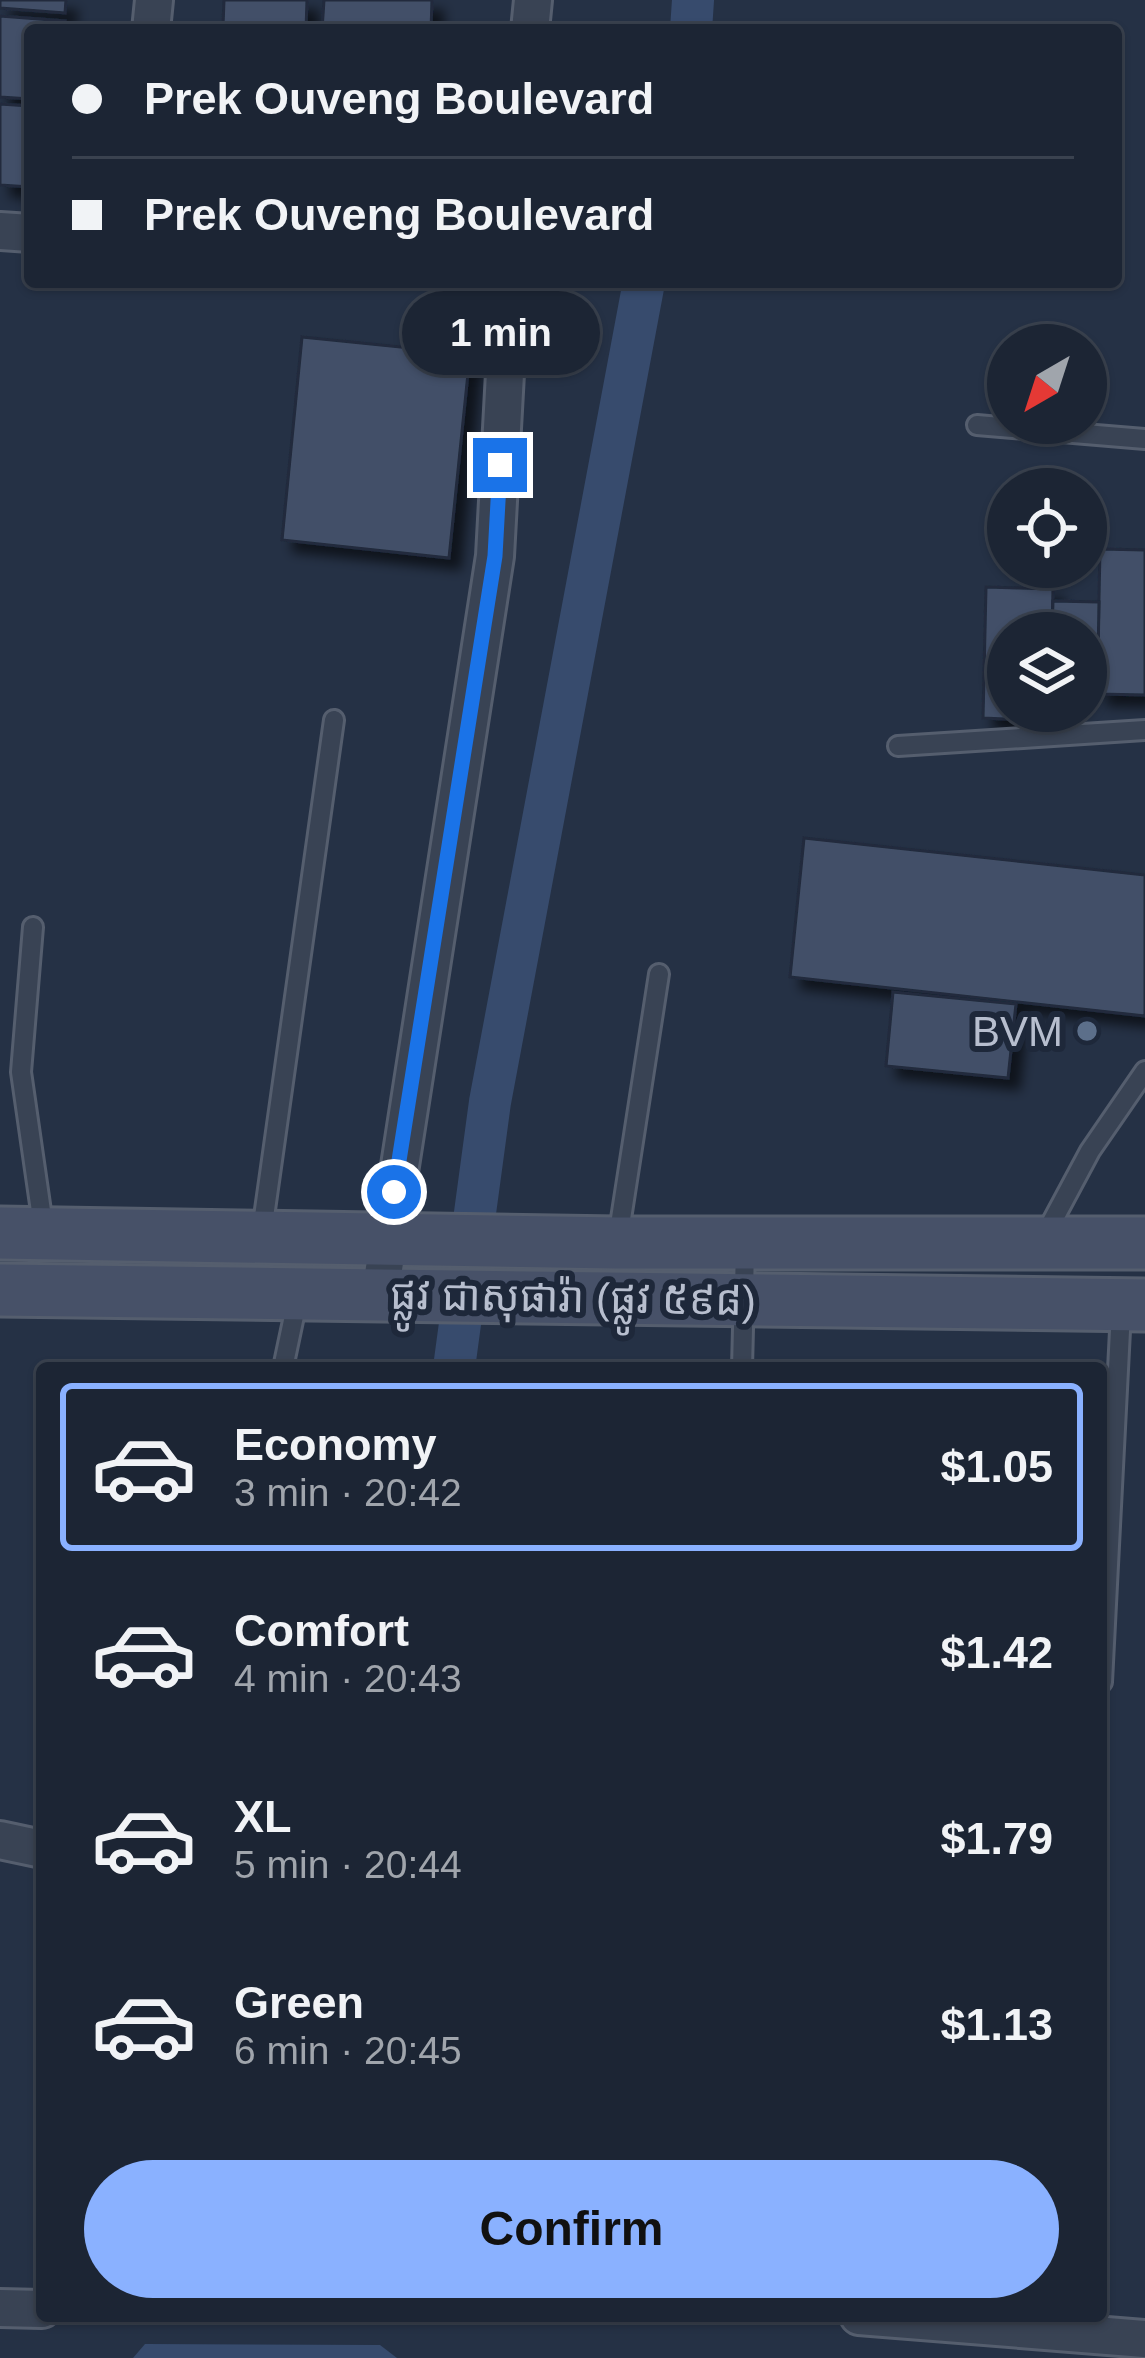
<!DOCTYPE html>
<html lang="en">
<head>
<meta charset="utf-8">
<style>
  :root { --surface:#1c2534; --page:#293140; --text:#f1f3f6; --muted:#a0a5ac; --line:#3a424f; --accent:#8ab1ff }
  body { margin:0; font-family:Helvetica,"Noto Sans Khmer",sans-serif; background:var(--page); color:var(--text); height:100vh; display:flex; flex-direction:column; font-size:45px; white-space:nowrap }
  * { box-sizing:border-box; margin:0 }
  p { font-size:39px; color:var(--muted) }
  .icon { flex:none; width:66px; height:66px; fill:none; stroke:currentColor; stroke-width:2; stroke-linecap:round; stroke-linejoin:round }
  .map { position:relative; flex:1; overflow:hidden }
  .panel { position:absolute; left:36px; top:1362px; width:1071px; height:960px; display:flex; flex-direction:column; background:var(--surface); border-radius:12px; box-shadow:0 3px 9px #0004,0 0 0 3px var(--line) }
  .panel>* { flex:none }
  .banner { position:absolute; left:24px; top:24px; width:1098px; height:264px; border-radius:12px; box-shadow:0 3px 9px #0004,0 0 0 3px var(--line); display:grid; align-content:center; height:264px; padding:0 48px; background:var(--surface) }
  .needle { width:78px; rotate:219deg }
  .tools { position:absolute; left:987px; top:324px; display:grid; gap:24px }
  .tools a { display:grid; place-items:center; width:120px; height:120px; border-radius:50%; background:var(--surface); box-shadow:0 3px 9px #0004,0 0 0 3px var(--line); font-size:60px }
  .end { position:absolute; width:54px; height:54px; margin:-27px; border:15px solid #1a73e8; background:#fff; box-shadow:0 0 0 6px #fff }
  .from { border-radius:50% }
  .bubble { position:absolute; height:84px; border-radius:42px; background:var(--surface); box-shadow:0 3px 9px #0004,0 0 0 3px var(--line); font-size:39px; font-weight:700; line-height:84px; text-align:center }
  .banner b { display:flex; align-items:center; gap:42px; height:114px; font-size:45px }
  .banner b+b { border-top:3px solid var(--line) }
  .banner i { width:30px; height:30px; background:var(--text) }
  ul { padding:21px 0 0; list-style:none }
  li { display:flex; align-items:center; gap:36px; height:168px; margin:0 24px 18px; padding:0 24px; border:6px solid transparent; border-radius:12px }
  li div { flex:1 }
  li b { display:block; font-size:45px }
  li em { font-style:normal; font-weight:700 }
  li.active { border-color:var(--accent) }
  li>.icon { width:108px; height:108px; stroke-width:1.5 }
  .cta { display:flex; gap:24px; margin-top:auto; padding:24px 48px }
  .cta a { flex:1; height:138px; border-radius:72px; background:var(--accent); color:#111; font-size:48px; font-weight:700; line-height:138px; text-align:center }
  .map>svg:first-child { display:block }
</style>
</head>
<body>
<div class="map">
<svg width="1145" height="2358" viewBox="0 0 1145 2358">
  <defs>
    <filter id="shadow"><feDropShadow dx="11" dy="11" stdDeviation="6" flood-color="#0009"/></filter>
  </defs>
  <rect width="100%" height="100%" fill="#253145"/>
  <path fill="#374b6d" d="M145 2344 380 2345 397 2358H133Z"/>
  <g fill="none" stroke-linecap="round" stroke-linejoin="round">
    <g stroke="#374b6d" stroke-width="42">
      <path d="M691 30 693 0"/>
      <path d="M454 1368 490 1102 644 282"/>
    </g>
  </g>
  <g fill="#435067" stroke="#202a3c" stroke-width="3" filter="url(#shadow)">
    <path d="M0 0H66L65 13 0 8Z"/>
    <path d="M224 0H307L306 30 223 26Z"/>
    <path d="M324 0H432L431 30H322Z"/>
    <path d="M0 16 65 21 64 30H30V99L0 97Z"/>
    <path d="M0 104 30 106V187L0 185Z"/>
    <path d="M302 337 470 354 449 558 282 540Z"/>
    <path d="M1100 549 1145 550V695L1097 694Z"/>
    <path d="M986 587 1053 589 1052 633H1008V711H1050V721L983 718Z"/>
    <path d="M1053 601 1099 602 1098 660H1086V633H1052Z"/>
    <path d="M804 838 1145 875V1016L790 977Z"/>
    <path d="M893 992 1016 1004 1008 1078 886 1066Z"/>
  </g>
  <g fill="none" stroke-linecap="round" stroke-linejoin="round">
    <g stroke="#555e6e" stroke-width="24">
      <g id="service">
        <path d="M977 425 1145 439"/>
        <path d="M898 746 1145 730"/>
        <path d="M33 927 21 1072 44 1232"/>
        <path d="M262 1231 334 720"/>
        <path d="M1045 1235 1090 1151 1145 1071"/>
        <path d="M618 1238 659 974"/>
        <path d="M283 1368 298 1297"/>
        <path d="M742 1368 745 1249"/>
        <path d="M1102 1682 1121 1311"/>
      </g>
    </g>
    <g stroke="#555e6e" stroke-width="42">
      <g id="minor">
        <path d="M151 30 154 0"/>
        <path d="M530 30 533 0"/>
        <path d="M0 231 30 233"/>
        <path d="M380 1294 495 556 510 282"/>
        <path d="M0 1840 42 1849"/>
        <path d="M0 2308 42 2309"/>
        <path d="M859 2316 1145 2339"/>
      </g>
    </g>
    <g stroke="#555e6e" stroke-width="57">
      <g id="secondary">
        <path d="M0 1233 617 1243H1145"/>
        <path d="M0 1290 1145 1305"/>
      </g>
    </g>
    <use href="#service" stroke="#394354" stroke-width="18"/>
    <use href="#minor" stroke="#394354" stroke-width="36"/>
    <use href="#secondary" stroke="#475168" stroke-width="51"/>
  </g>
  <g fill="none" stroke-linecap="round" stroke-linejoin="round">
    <path stroke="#1a73e8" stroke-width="15" d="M394 1192 495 556 500 465"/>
  </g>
  <circle fill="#5c6f8a" stroke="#1e283a" stroke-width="4.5" cx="1087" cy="1031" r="12"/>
  <g text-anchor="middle" stroke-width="12" stroke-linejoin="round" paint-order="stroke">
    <g font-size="42" fill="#b7bece" stroke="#1e283a" text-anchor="end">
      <text x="1063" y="1046">BVM</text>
    </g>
    <g font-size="42" fill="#b7bece" stroke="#1e283a">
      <text transform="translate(573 1297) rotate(1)" y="15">ផ្លូវ ជាសុផារ៉ា (ផ្លូវ ៥៩៨)</text>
    </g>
  </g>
</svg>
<div class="tools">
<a><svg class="needle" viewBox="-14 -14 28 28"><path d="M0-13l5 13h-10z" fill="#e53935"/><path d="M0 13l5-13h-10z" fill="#a0a5ac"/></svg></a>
<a><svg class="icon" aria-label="locate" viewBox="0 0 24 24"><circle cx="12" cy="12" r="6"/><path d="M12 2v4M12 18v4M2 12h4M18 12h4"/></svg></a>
<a><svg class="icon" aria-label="layers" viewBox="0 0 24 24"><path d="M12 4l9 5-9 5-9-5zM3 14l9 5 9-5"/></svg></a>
</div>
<i class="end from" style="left:394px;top:1192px"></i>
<i class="end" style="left:500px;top:465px"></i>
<div class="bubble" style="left:402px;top:291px;width:198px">1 min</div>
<div class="banner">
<b><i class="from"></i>Prek Ouveng Boulevard</b>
<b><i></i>Prek Ouveng Boulevard</b>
</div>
<section class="panel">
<ul>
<li class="active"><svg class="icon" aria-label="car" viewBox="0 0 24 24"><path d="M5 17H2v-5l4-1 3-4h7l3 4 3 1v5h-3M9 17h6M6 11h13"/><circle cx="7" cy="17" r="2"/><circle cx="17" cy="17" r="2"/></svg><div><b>Economy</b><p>3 min · 20:42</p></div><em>$1.05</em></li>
<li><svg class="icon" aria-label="car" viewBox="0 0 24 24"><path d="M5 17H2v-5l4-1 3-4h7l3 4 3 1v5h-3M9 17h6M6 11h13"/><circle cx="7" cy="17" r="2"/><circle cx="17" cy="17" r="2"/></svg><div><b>Comfort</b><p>4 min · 20:43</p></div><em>$1.42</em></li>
<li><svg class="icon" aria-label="car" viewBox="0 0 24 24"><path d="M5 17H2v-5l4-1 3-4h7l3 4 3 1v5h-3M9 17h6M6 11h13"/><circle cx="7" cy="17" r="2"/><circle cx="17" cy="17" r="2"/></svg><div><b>XL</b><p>5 min · 20:44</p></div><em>$1.79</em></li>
<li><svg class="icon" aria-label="car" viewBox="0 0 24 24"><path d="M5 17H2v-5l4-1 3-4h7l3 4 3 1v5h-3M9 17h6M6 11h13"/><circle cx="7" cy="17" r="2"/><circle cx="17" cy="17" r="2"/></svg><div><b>Green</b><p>6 min · 20:45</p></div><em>$1.13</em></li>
</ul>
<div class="cta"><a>Confirm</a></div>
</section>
</div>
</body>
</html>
